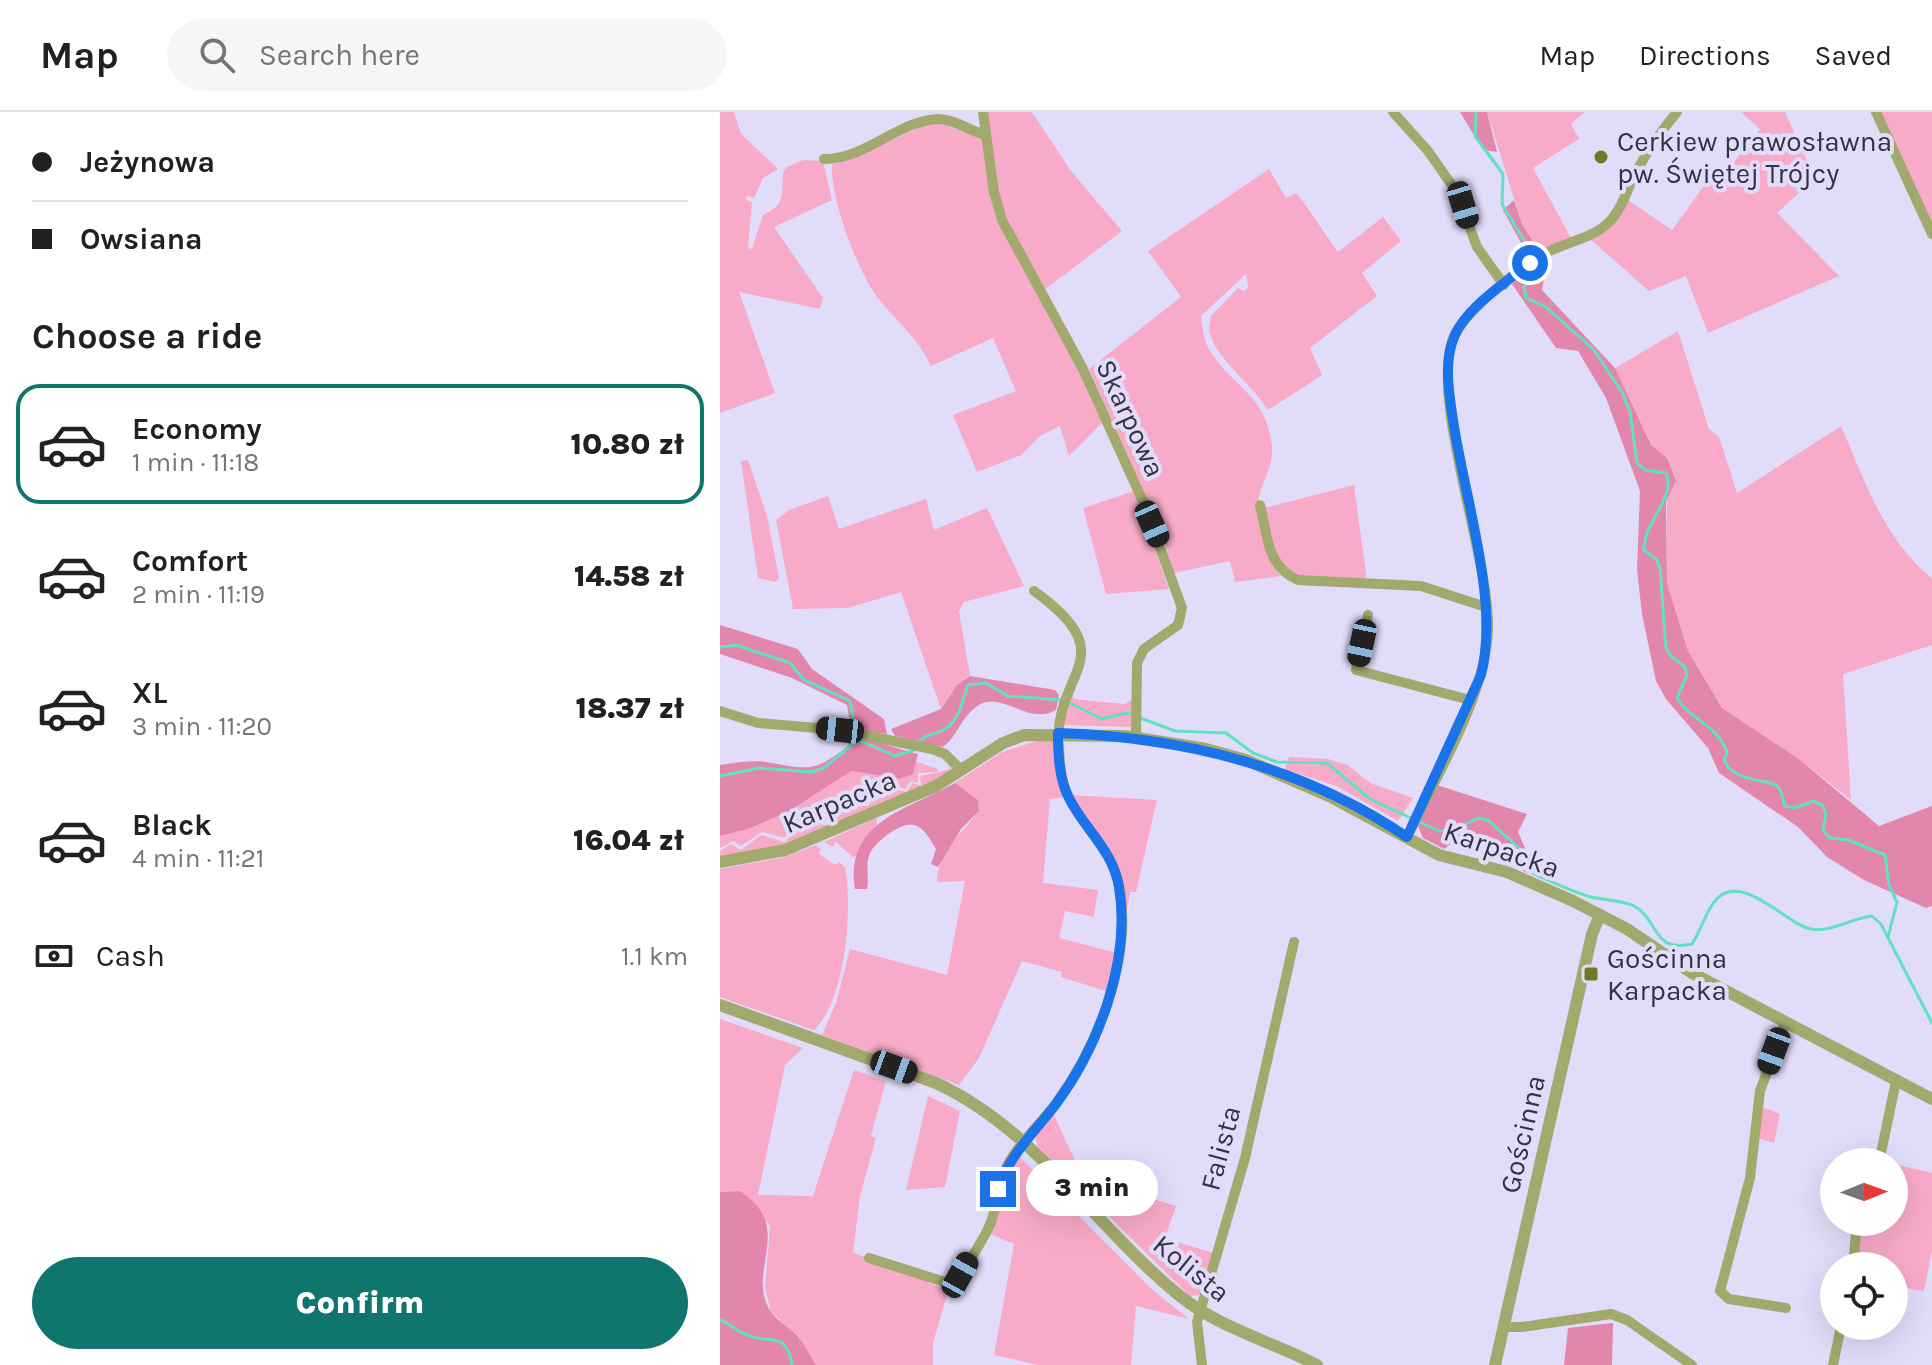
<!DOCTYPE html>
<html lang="en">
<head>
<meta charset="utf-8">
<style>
  :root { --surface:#fff; --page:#f6f6f6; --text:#202124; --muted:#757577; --line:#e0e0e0; --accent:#0f766e }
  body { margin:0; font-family:Karla,sans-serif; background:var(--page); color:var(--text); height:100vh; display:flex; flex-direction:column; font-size:30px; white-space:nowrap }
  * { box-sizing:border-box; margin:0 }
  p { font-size:26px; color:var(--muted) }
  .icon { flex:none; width:44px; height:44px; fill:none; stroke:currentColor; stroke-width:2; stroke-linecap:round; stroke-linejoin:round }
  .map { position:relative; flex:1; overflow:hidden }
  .side { display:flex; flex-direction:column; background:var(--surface); width:720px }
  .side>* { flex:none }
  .top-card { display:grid; align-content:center; height:176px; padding:0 32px; background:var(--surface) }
  .needle { width:52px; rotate:89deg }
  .buttons { position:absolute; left:1100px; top:1036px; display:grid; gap:16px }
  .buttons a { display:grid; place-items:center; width:88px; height:88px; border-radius:50%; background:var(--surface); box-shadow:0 8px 32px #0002; font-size:40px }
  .end { position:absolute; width:36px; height:36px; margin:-18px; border:10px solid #1a73e8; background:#fff; box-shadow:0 0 0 4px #fff }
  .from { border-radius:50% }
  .bubble { position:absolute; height:56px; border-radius:28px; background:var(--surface); box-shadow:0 8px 32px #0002; font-size:26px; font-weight:800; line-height:56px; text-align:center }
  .car { position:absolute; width:24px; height:48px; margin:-24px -12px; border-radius:10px; box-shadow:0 0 6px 2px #0007; background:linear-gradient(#222 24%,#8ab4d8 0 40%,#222 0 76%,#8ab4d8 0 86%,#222 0) }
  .top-card b { display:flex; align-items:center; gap:28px; height:76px; font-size:30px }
  .top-card b+b { border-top:2px solid var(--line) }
  .top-card i { width:20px; height:20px; background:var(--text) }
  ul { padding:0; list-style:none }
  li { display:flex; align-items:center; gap:24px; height:120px; margin:0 16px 12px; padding:0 16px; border:4px solid transparent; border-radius:24px }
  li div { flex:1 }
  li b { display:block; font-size:30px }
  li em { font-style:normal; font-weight:800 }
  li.current { border-color:var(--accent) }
  li>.icon { width:72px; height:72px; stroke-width:1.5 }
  h2 { padding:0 32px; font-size:36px; line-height:96px }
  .pay { display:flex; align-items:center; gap:20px; height:88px; padding:0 32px; font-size:30px }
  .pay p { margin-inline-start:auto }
  .primary-button { display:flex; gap:16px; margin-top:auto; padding:16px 32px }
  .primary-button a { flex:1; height:92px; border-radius:48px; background:var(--accent); color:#fff; font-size:32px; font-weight:800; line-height:92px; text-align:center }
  header { display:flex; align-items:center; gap:48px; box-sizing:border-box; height:112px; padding:0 40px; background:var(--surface); border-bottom:2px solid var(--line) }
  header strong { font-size:38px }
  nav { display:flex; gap:44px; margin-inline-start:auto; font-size:28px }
  .search { width:560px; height:72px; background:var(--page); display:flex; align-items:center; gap:20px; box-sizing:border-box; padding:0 28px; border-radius:44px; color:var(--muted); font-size:30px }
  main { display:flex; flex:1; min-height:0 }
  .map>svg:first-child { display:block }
</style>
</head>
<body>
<header>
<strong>Map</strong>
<div class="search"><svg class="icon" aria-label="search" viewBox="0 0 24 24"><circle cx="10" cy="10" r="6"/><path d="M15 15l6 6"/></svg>Search here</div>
<nav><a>Map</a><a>Directions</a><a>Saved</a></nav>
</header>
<main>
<section class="side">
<div class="top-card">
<b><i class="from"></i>Jeżynowa</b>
<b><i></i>Owsiana</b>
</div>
<h2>Choose a ride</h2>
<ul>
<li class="current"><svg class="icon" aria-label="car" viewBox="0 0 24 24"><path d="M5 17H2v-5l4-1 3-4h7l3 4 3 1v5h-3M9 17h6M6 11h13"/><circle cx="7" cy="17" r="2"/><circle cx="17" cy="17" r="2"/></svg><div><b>Economy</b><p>1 min · 11:18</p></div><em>10.80 zł</em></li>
<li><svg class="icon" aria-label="car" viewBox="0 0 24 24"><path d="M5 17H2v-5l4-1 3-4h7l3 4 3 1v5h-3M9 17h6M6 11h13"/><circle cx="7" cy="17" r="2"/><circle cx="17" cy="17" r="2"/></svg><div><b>Comfort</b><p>2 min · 11:19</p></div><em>14.58 zł</em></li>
<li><svg class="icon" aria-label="car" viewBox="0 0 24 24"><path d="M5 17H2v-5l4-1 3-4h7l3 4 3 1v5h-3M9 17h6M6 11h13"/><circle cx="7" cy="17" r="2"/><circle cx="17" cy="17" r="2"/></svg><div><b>XL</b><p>3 min · 11:20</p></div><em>18.37 zł</em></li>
<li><svg class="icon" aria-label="car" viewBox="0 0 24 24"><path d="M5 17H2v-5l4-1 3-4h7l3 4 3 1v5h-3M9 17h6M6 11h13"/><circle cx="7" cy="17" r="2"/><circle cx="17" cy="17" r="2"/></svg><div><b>Black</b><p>4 min · 11:21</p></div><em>16.04 zł</em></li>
</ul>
<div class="pay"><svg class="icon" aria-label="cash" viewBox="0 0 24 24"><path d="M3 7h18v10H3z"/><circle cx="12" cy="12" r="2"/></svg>Cash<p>1.1 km</p></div>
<div class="primary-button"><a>Confirm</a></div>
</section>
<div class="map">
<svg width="1212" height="1253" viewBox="0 0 1212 1253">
  <rect width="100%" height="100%" fill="#e2dcfb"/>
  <g fill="#f8abc9">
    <path d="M0 0H14L21 22 58 57 43 66 34 86 27 84 26 88 32 90 28 136 32 137 43 103C67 92 61 82 63 61L67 55 83 48 103 49 112 88 54 115 103 186 100 197 19 180 55 281 0 301Z"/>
    <path d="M266 0H312L351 59 402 119 324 178 281 95Z"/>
    <path d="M767 0H865L851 12 859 27 813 56 851 126 820 141 802 112Z"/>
    <path d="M1021 0H1065L1095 67 1057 101 1119 164 988 221 966 164 929 179 870 127 892 114 908 88 952 118 999 53 1007 59 1040 17Z"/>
    <path d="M1160 0H1212V112Z"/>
    <path d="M220 11 262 27 269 75 383 310 349 344 340 314 320 324 301 343 257 360 233 303 296 279 273 226 211 254C194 220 179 213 158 186 138 161 109 83 112 52L135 45 207 12Z"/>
    <path d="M549 57 566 86 577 81 618 140 663 105 681 129 642 161 657 184 590 236 602 263 548 298C531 271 498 249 489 220L491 204 518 176 524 179 528 175 526 162 481 204C483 216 483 228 490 239 512 275 547 282 552 335 554 354 541 371 538 389 537 401 552 457 561 464L515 470 510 449 454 461 442 422 369 257 461 185 428 139Z"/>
    <path d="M958 219 989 317 999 325 1017 381 1121 314C1144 367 1165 430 1212 466V533L1123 562 1131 688 1079 647 1002 596 968 539 947 471V346L931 333 895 256Z"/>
    <path d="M28 348 47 404 59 466 55 470 38 466 21 349Z"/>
    <path d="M634 373 647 469 578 466 561 458 544 396Z"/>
    <path d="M414 379 449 477 386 482 363 396Z"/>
    <path d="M108 384 119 417 206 387 214 418 267 396 304 474 244 490 239 499 250 564 237 573 221 597 181 480 128 496 73 497 56 408 69 398Z"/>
    <path d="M352 583 354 587 404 592 412 588V615L341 613Z"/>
    <path d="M317 629H335L346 685 330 687 323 771 378 778 374 805 345 799 339 826 397 841 386 879 341 865 342 860 302 849 259 946 239 973 102 923 116 891 130 837 227 863 245 769 217 770C218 735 243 723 259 698L258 688 235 671 282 640Z"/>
    <path d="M569 645 608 647 628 653 650 671 693 686 678 709 616 674 565 657Z"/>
    <path d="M197 650 218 657 217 660 198 661V671L191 669 185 677 160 669 146 691 120 687 106 710 81 709 64 726 42 720 21 734 13 729 0 736V724L28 717 68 700 130 659 179 667Z"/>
    <path d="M230 651 229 661 213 670 52 737 0 745V739L11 732 21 738 41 723 65 730 81 712 108 713 121 690 148 694 161 673 186 680 193 671 201 674 200 664 228 658Z"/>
    <path d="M350 683 437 688 416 780H410L406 804 400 770Z"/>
    <path d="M156 706 157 712 134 746 116 730 113 735 104 730Z"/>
    <path d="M96 733 101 737 99 742 115 753 119 750 125 755C133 797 126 887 94 918L0 885V757L64 745Z"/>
    <path d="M0 907 83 936 65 953 38 1083 93 1084 134 958 166 969 151 1024 156 1026 140 1084 133 1141 209 1166 208 1170 223 1176 230 1172 213 1231V1253H96L79 1225 51 1200 45 1176 50 1114 20 1079 0 1080Z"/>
    <path d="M208 984 240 999 225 1075 186 1078Z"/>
    <path d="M1039 994 1060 1002 1054 1031 1038 1026Z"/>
    <path d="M333 1001C358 1052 359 1079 420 1091L423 1084 456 1094 445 1126 493 1141 480 1183 470 1184 318 1035 315 1024Z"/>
    <path d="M299 1044 435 1180 469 1207 416 1194 411 1253H319L274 1243 294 1132 268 1121 280 1082Z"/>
    <path d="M1174 1052 1212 1061V1139L1204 1179 1174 1174V1154H1136L1137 1129 1144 1110H1174Z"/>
  </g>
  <g fill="#e386ac">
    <path d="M740 0H767L777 40 763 38Z"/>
    <path d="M794 88 802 112 820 141 810 147 783 98Z"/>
    <path d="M821 148 826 154 822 178 895 256 931 333 947 346 956 369 946 389 947 471 968 539 1002 596 1079 647 1159 714 1212 694V794L1206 796 1144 768 1107 745 1078 715 999 661 988 636 946 587 936 569 922 502 917 458 920 379 886 286 858 239 836 236 792 172Z"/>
    <path d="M0 513 78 537 92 557 164 607 167 622 131 617 127 593 72 566 0 542Z"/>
    <path d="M250 564 335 578 339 583 336 598C309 614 282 579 259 593 242 603 237 625 223 635L175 624 171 617 221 597 237 573Z"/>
    <path d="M124 621 198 642 193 662 179 667 131 659 68 700 28 717 0 724V653C14 651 31 648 46 650 88 657 93 662 129 633Z"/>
    <path d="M235 671 258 688 259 699 241 717 218 755 211 752 216 737C211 729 204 715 194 713 182 709 157 729 151 739 144 752 150 765 147 777H135C125 709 185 699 235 671Z"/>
    <path d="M717 673 807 702 798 720 809 745 807 761 786 748 787 742 768 724 746 720 724 737 703 726 698 714Z"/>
    <path d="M20 1079C77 1117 24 1158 51 1200 58 1210 72 1216 79 1226 86 1234 90 1244 96 1253H0V1080Z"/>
    <path d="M893 1211 892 1253H844L848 1216Z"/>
  </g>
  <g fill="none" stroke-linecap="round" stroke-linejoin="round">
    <g stroke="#61e1c1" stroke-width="3">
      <path d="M756 0 755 24 783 62 782 92 819 153 820 160 804 175 806 186 826 195 874 238 903 282 910 300 917 351 925 358 946 361C957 385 923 410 924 438L937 448 940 456 946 536 951 544 965 555 967 563 957 586C973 611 995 610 1007 640L1004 648C1015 673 1051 665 1059 676 1062 680 1063 689 1065 694L1075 696 1094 689 1103 694 1106 703 1103 718 1110 726 1128 728 1165 743 1169 773 1177 790 1168 825"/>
      <path d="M0 535 16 533 70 551 84 568 130 589 133 606 140 613"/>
      <path d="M348 590 382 607 407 601 455 619 506 621 533 641 557 650 607 651 650 687 719 719 734 718 758 706 768 708 799 736 812 761C831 769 850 779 871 785 884 788 902 788 914 794 939 807 931 841 972 832 980 820 984 805 992 793 1018 753 1066 813 1091 817 1111 821 1132 806 1152 804L1161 812 1212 911"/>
      <path d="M198 631C206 622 212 623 221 619 240 611 241 591 248 573L266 571 288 584 341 588"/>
      <path d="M0 664 40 656 92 660 104 656 134 631 141 629 175 644 195 638"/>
      <path d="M0 1208C9 1211 14 1217 23 1221 48 1235 66 1215 72 1253"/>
    </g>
    <g stroke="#a2a96d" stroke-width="10">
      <path d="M263 0 274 80 282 108 363 257 425 394 462 496 458 513 424 537 417 551 416 625"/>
      <path d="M673 0 708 39 736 79 757 135 784 173"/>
      <path d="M1156 0 1212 122"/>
      <path d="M104 47C147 47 177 9 218 7 235 7 249 19 266 23"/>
      <path d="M540 393C548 424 546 454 578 468L701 474 766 495"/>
      <path d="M648 503 636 558 750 588"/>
      <path d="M0 599 38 611 120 618 212 637 225 642 241 658"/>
      <path d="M687 725C716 664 765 586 768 518 771 448 705 276 736 220 750 196 806 149 832 138 851 129 876 125 891 108 903 95 908 75 916 60 928 38 941 19 957 0"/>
      <path d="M1065 911 1040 979 1030 1066 1000 1179 1009 1187 1066 1196"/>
      <path d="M1161 1041 1176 969"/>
      <path d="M149 1146 225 1170 237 1167C248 1151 264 1128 271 1110 278 1091 278 1070 288 1052 300 1029 322 1011 337 990 379 931 413 846 399 773 391 736 363 716 348 684 341 669 340 653 339 637 331 560 408 546 314 479"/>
      <path d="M1133 1154 1137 1110"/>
      <path d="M784 1215H802L891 1202 907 1208 972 1253"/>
      <path d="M482 1253 477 1210 525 1046 574 830"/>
      <path d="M1113 1253 1121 1214"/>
    </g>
    <g stroke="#a2a96d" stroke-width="12">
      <path d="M0 750 65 738 216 674 283 631 304 623 405 624 486 637 526 648 609 684 719 743 787 760 853 789 907 817 972 861 1212 987"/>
      <path d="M0 893 216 971C316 1017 377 1117 460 1184 501 1217 551 1229 597 1253"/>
      <path d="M775 1253 872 822 880 803"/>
    </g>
  </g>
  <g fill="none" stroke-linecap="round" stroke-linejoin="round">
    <path stroke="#1a73e8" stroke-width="10" d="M278 1077C290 1042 314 1021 336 992 379 934 411 848 399 775 393 738 365 718 349 686 339 667 338 642 338 621 463 625 582 654 687 725L761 563C780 490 744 384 733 308 729 281 723 249 735 223 748 194 786 171 810 151"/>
  </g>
  <g fill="#717923" stroke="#e2dcfb" stroke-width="3">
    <circle cx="881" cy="45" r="8"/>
    <rect x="863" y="854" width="16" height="16" rx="4"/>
  </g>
  <g text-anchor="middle" stroke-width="8" stroke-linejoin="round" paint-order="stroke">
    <g font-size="28" fill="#353241" stroke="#e2dcfb" text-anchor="start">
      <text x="897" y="39">Cerkiew prawosławna<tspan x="897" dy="32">pw. Świętej Trójcy</tspan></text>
      <text x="887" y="856">Gościnna<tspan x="887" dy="32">Karpacka</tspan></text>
    </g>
    <g font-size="28" fill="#353241" stroke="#e2dcfb">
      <text transform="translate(411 306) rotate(65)" y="10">Skarpowa</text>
      <text transform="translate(119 689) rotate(-23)" y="10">Karpacka</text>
      <text transform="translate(782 737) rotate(19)" y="10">Karpacka</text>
      <text transform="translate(802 1022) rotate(-77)" y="10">Gościnna</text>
      <text transform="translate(500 1036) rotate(-75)" y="10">Falista</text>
      <text transform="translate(472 1156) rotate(39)" y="10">Kolista</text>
    </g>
  </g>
</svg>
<div class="buttons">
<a><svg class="needle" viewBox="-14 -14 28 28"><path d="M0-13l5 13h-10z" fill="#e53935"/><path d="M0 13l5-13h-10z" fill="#757577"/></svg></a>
<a><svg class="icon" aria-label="locate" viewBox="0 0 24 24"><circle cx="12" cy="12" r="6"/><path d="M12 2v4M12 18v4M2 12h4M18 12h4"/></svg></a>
</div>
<i class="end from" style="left:810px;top:151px"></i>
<i class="end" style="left:278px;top:1077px"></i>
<div class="bubble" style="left:306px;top:1048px;width:132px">3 min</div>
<i class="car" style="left:743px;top:93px;rotate:163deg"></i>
<i class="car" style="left:432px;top:412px;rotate:156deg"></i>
<i class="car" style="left:642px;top:531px;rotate:192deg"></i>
<i class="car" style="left:120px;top:618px;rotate:276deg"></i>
<i class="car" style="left:1054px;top:939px;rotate:200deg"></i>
<i class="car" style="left:174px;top:955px;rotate:110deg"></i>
<i class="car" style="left:240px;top:1163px;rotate:29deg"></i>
</div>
</main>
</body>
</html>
